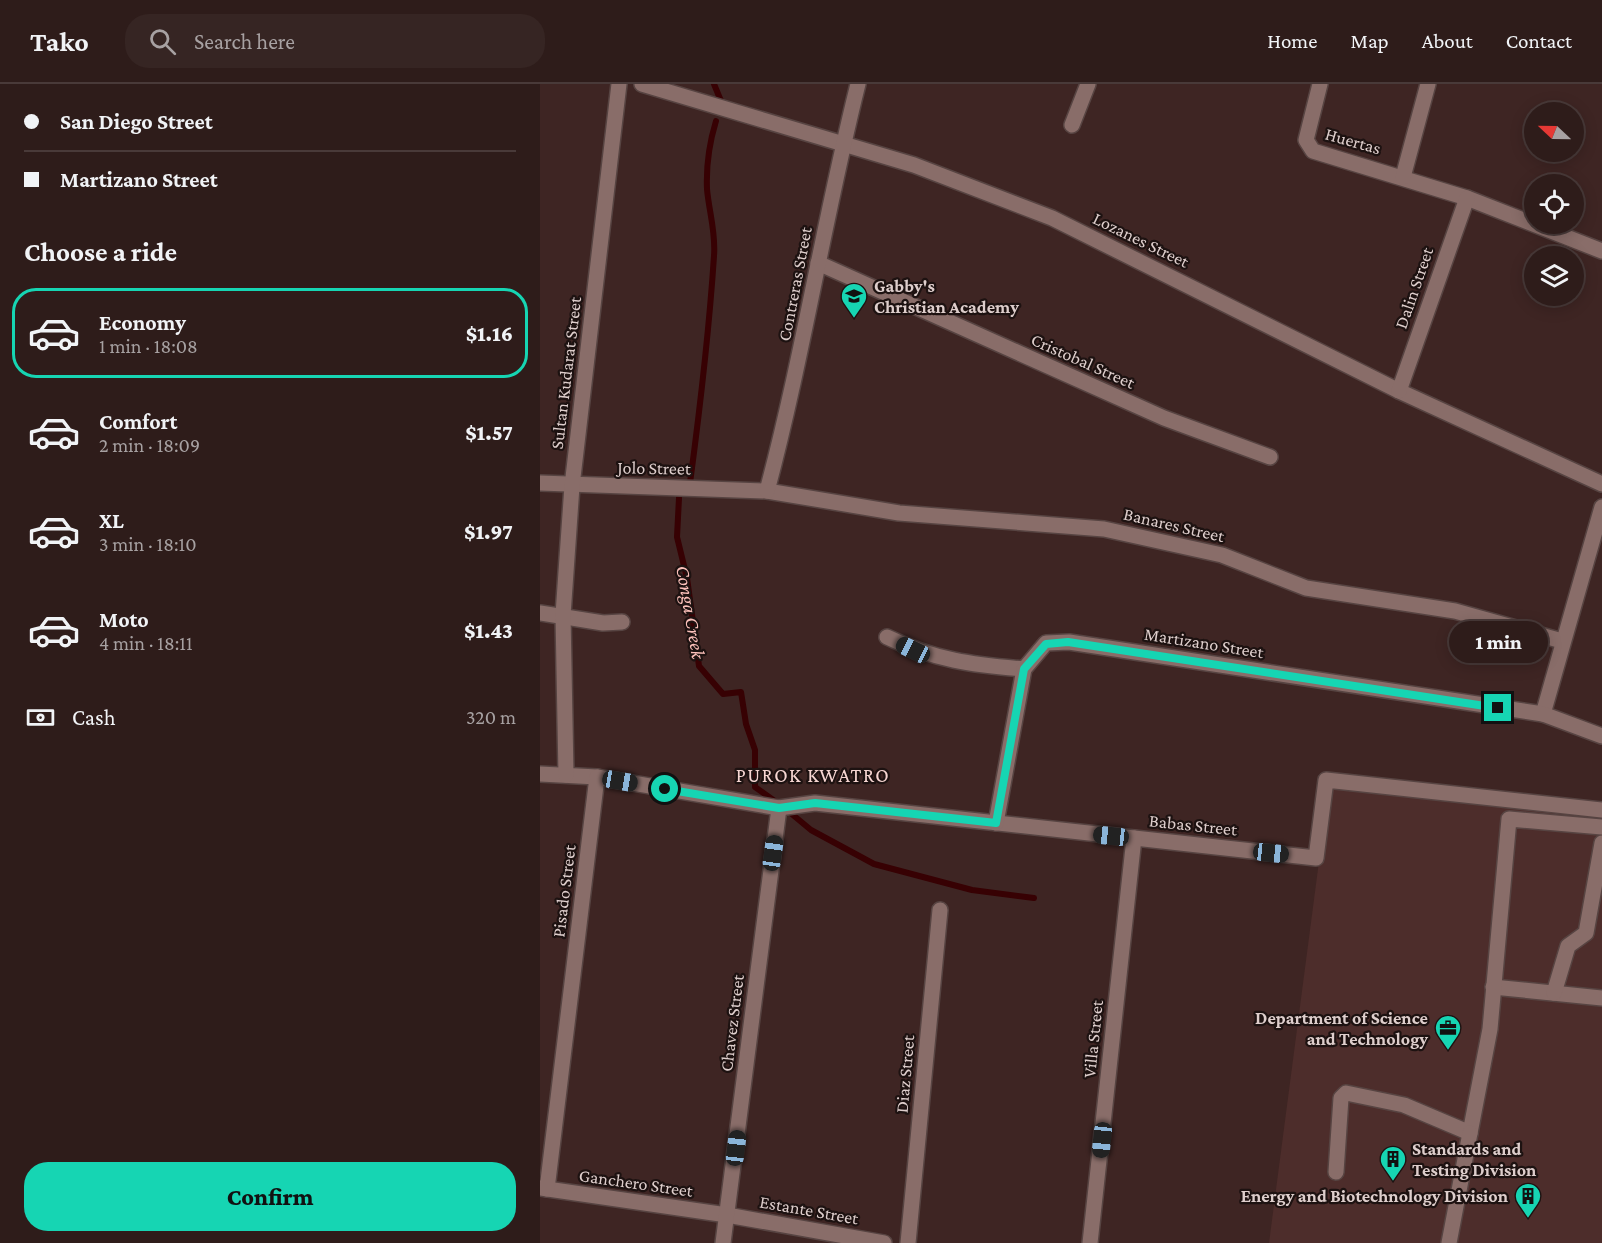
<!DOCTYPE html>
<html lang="en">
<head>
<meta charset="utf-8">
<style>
  :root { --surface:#2e1c1a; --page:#362523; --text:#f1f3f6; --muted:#a7a1a2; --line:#493a39; --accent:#16d5b3 }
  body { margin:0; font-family:"Crimson Pro",serif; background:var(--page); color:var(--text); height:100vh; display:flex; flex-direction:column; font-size:22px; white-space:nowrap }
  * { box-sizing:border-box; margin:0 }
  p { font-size:20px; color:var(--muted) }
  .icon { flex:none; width:33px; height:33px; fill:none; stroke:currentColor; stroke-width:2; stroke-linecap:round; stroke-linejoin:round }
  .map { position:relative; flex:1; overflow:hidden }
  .drawer { display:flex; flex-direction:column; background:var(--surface); width:540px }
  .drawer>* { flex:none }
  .hud { display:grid; align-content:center; height:132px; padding:0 24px; background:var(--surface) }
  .needle { width:39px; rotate:292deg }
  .fabs { position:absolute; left:984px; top:18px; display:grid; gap:12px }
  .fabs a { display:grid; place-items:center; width:60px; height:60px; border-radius:50%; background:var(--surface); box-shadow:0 3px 15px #0003,0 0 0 2px var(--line); font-size:30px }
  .end { position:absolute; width:27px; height:27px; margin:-14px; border:8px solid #16d5b3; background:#111; box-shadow:0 0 0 3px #111 }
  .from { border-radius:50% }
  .bubble { position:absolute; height:42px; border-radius:21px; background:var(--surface); box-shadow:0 3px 15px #0003,0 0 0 2px var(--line); font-size:20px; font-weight:800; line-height:42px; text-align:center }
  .car { position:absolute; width:18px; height:36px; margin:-18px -9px; border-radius:8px; box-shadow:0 0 4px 2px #0007; background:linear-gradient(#222 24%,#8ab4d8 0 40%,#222 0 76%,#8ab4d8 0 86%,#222 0) }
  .hud b { display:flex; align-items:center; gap:21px; height:57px; font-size:22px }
  .hud b+b { border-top:2px solid var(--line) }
  .hud i { width:15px; height:15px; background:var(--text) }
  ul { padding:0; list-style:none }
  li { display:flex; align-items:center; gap:18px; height:90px; margin:0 12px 9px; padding:0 12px; border:3px solid transparent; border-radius:24px }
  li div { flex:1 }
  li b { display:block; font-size:22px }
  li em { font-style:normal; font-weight:800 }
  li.selected { border-color:var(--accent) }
  li>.icon { width:54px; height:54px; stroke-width:1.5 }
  h2 { padding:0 24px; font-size:27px; line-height:72px }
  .pay { display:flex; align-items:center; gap:15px; height:66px; padding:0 24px; font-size:22px }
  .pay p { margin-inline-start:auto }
  .button { display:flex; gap:12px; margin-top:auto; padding:12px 24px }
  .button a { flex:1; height:69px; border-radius:24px; background:var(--accent); color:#111; font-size:24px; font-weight:800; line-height:69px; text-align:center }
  header { display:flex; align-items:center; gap:36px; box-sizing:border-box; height:84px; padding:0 30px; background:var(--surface); border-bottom:2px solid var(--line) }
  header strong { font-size:28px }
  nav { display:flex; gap:33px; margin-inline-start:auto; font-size:21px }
  .search { width:420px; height:54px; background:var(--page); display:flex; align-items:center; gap:15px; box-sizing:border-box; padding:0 21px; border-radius:24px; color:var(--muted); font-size:22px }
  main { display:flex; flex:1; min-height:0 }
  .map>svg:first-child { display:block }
</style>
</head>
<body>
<header>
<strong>Tako</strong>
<div class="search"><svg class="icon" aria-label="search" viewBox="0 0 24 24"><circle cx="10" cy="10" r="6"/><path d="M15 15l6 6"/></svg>Search here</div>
<nav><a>Home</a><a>Map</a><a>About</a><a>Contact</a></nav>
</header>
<main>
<section class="drawer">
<div class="hud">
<b><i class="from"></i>San Diego Street</b>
<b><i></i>Martizano Street</b>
</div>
<h2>Choose a ride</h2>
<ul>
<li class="selected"><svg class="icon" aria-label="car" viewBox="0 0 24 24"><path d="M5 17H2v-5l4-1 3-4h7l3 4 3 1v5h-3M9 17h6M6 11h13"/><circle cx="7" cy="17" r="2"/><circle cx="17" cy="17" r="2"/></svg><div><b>Economy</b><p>1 min · 18:08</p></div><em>$1.16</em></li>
<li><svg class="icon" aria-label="car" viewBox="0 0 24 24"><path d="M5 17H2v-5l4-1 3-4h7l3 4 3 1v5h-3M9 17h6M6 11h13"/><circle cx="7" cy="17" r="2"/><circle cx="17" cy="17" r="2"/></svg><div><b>Comfort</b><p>2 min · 18:09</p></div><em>$1.57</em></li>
<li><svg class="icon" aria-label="car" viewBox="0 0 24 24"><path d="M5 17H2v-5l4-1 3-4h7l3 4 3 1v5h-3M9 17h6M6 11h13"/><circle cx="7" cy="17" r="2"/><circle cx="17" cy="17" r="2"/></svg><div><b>XL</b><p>3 min · 18:10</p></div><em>$1.97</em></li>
<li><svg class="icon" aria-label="car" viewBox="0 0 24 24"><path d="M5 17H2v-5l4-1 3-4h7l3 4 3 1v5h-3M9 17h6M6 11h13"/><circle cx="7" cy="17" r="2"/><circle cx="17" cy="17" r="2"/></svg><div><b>Moto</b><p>4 min · 18:11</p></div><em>$1.43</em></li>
</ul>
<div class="pay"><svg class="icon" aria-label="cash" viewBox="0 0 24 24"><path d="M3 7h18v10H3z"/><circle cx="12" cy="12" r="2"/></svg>Cash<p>320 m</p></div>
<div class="button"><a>Confirm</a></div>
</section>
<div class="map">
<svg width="1062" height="1159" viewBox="0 0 1062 1159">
  <rect width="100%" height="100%" fill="#3e2523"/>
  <path fill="#4d2d2b" d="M789 701 1062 729V1159H729Z"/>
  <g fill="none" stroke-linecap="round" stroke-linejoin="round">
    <g stroke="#370103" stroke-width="6">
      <path d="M174 0 181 17"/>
      <path d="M150 399C160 324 169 248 174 172 176 148 169 128 167 105 166 81 169 60 176 37"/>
      <path d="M139 414 137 453 147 494 159 582 183 610 201 608 206 640 215 666V703L236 718"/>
      <path d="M247 726 271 746 334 780 432 806 494 814"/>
    </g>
    <g stroke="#574442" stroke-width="18">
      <g id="minor">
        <path d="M102 0 374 81 512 134 859 307 1062 400"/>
        <path d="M780 0 766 56 773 67 927 114 1062 167"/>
        <path d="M532 41 548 0"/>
        <path d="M863 93 888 0"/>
        <path d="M278 179 624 334 730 373"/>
        <path d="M859 307 927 114"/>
        <path d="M0 399 227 407 359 429 564 445 682 471 766 504 915 527 1022 557"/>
        <path d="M227 407C263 272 284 135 318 0"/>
        <path d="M0 529 63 539 82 538"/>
        <path d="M347 553C394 576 433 581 484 585"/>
        <path d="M1003 630 1062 423"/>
        <path d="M0 690 57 693 239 724 275 719 776 774 786 696 1062 726"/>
        <path d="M26 691 23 531 32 402 79 0"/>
        <path d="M456 739 484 585 506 559 529 558 1003 630 1062 652"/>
        <path d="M953 903 1062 914"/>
        <path d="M1014 909 1028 862 1046 849 1062 759"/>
        <path d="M796 1088 801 1014 806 1009 864 1021 930 1049 950 945 969 735 1062 743"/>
        <path d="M0 1104 187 1131 344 1159"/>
        <path d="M7 1105 57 693"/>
        <path d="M183 1159 239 724"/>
        <path d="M368 1159 400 826"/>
        <path d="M550 1159 594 754"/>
        <path d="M909 1159 930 1049"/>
      </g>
    </g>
    <use href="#minor" stroke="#896d69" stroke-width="15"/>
  </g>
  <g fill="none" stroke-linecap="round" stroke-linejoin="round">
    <path stroke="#16d5b3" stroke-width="8" d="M125 705 239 724 275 719 456 739 484 585 506 560 528 558 958 624"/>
  </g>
  <defs>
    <g id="school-pin" transform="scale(1.35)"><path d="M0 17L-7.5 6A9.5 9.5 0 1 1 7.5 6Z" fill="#16d5b3" stroke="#1d1211"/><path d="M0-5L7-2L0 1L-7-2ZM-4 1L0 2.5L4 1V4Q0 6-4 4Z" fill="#111"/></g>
    <g id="office-pin" transform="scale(1.35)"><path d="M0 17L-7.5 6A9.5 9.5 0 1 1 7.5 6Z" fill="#16d5b3" stroke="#1d1211"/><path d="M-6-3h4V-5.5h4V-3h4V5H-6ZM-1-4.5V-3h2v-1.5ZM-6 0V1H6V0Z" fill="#111"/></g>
    <g id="building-pin" transform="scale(1.35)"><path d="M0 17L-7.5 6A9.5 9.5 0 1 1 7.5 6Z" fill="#16d5b3" stroke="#1d1211"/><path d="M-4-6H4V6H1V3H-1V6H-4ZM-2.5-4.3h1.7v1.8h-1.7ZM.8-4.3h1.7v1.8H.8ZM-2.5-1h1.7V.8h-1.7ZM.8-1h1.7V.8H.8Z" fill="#111"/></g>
  </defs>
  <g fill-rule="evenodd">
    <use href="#school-pin" x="314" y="212"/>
    <use href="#office-pin" x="908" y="944"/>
    <use href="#building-pin" x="853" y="1075"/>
    <use href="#building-pin" x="988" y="1112"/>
  </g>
  <g text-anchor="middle" stroke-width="4.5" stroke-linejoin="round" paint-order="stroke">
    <g font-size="18" fill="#dececc" stroke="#1d1211">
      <text transform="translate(813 57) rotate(16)" y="6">Huertas</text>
      <text transform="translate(601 156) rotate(26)" y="6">Lozanes Street</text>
      <text transform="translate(255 200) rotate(-79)" y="6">Contreras Street</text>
      <text transform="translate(874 204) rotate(-71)" y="6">Dalin Street</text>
      <text transform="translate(543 277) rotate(24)" y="6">Cristobal Street</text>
      <text transform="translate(26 289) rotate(-83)" y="6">Sultan Kudarat Street</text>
      <text transform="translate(114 384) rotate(1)" y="6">Jolo Street</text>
      <text transform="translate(634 441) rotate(13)" y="6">Banares Street</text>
      <text transform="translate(664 559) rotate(9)" y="6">Martizano Street</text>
      <text transform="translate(653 741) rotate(6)" y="6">Babas Street</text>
      <text transform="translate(24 807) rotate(-83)" y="6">Pisado Street</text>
      <text transform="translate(192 939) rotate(-83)" y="6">Chavez Street</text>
      <text transform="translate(553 955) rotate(-84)" y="6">Villa Street</text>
      <text transform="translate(365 990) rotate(-85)" y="6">Diaz Street</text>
      <text transform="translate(96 1099) rotate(8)" y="6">Ganchero Street</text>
      <text transform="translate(269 1126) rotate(10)" y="6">Estante Street</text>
    </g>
    <g font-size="18" font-weight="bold" fill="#dececc" stroke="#1d1211" text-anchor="start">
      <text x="334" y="208">Gabby's<tspan x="334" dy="21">Christian Academy</tspan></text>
      <text x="888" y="940" text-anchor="end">Department of Science<tspan x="888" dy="21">and Technology</tspan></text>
      <text x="872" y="1071">Standards and<tspan x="872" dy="21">Testing Division</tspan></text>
      <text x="968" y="1118" text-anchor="end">Energy and Biotechnology Division</text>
    </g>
    <g font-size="20" font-style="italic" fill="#fbc0ba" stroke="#1d1211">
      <text transform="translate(151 528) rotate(80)" y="7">Conga Creek</text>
    </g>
    <g font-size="20" letter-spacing="1.5" fill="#f7d6d2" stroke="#1d1211">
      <text x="273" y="698">PUROK KWATRO</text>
    </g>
  </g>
</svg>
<div class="fabs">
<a><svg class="needle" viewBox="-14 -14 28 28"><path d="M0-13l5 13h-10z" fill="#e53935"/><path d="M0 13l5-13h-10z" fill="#a7a1a2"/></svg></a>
<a><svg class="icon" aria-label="locate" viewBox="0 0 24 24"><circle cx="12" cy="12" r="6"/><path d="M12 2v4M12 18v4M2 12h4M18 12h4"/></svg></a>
<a><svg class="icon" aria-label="layers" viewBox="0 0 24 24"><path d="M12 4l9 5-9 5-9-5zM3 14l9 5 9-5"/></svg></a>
</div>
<i class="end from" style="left:125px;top:705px"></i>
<i class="end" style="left:958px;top:624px"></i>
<div class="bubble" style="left:909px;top:537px;width:99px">1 min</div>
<i class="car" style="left:373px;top:566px;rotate:296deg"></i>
<i class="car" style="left:80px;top:697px;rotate:100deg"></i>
<i class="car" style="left:571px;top:752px;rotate:276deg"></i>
<i class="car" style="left:233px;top:769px;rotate:8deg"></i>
<i class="car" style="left:731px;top:769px;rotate:96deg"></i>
<i class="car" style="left:562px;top:1056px;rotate:186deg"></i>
<i class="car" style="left:196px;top:1064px;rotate:7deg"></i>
</div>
</main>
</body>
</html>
